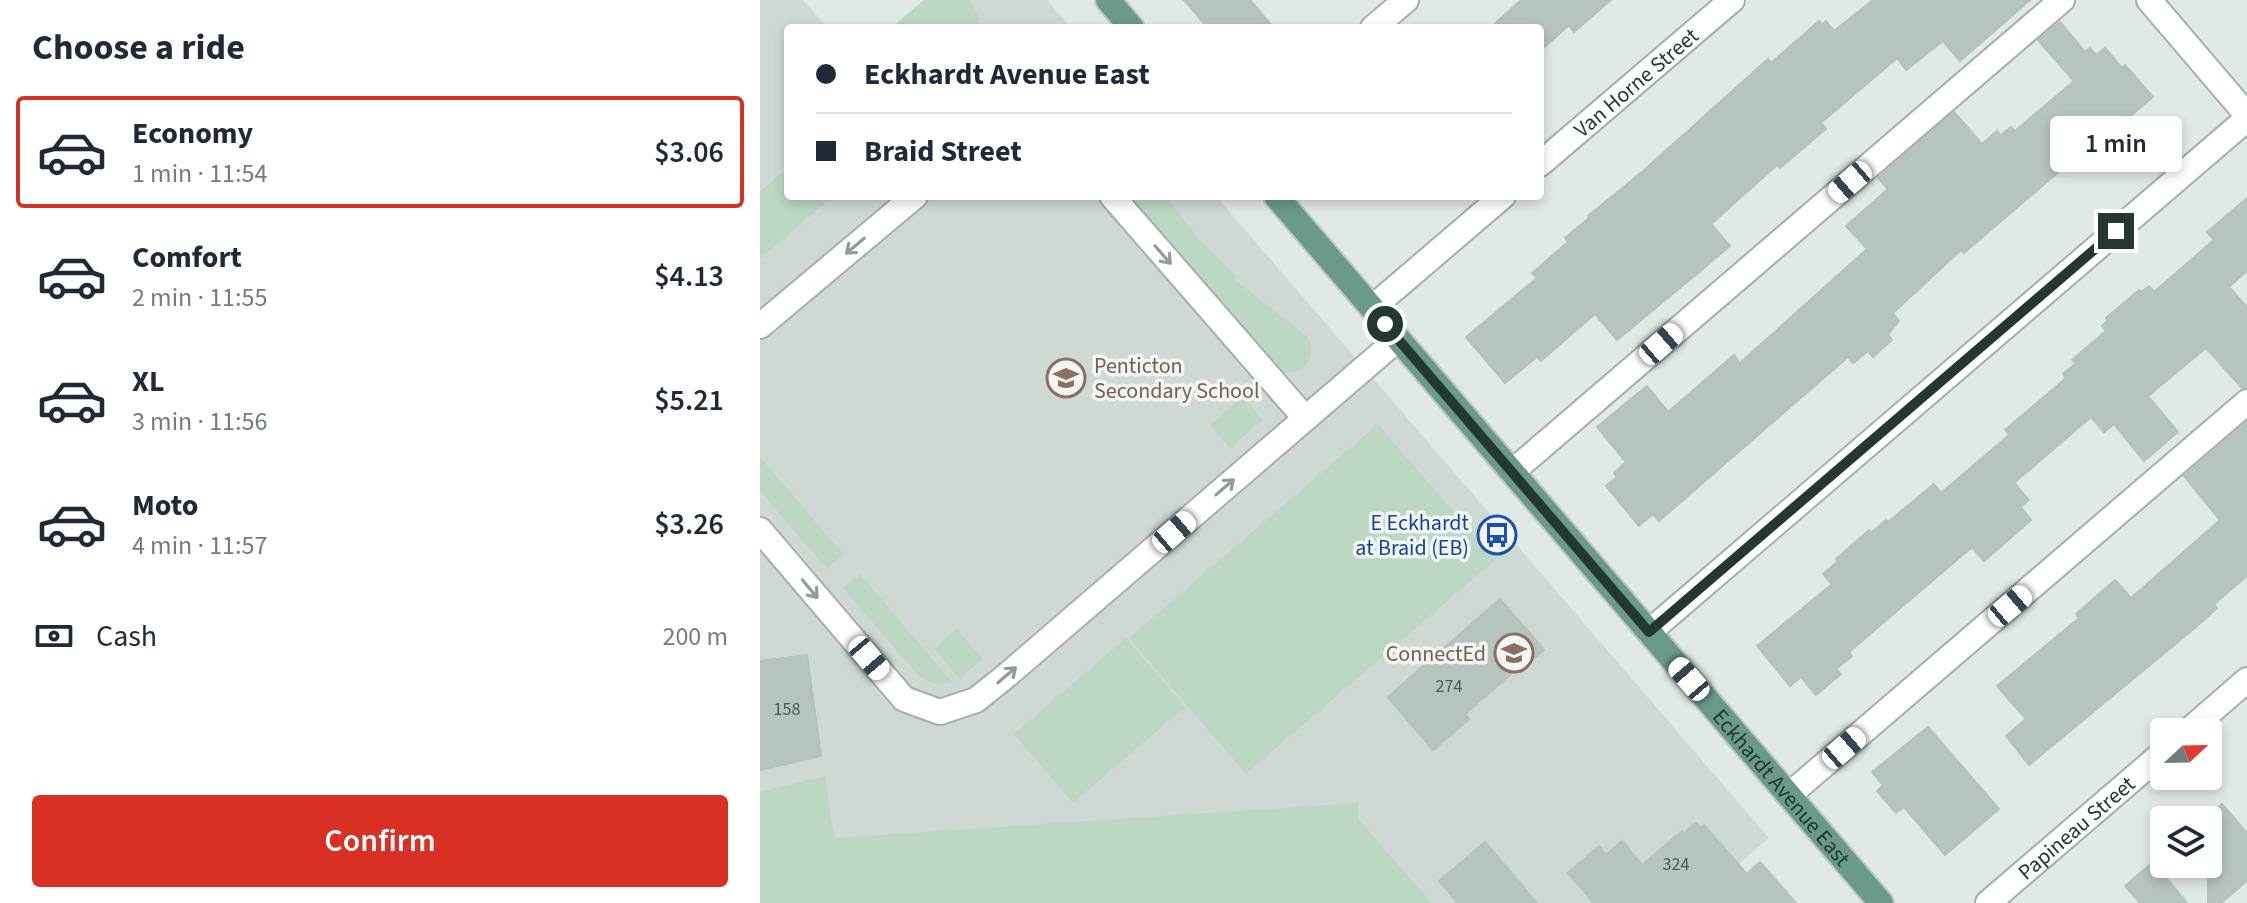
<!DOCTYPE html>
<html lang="en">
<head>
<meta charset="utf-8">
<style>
  :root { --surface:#fff; --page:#f2f2f3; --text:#1f2937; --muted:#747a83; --line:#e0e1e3; --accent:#d93025 }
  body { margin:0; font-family:"Source Sans 3",sans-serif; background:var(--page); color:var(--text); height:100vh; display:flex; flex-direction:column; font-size:30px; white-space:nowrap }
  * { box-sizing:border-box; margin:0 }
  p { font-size:26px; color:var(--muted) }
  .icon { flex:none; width:44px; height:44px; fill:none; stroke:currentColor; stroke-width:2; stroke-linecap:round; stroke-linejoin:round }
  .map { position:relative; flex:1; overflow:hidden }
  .side { display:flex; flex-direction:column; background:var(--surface); width:760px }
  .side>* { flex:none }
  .guide { position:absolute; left:24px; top:24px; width:760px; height:176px; border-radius:8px; box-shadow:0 4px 12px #0003; display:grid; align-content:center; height:176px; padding:0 32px; background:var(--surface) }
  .needle { width:52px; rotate:68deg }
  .buttons { position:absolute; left:1390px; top:718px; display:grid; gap:16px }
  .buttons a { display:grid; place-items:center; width:72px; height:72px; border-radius:8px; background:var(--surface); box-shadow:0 4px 12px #0003; font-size:40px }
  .end { position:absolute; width:36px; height:36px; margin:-18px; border:10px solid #233832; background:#fff; box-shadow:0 0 0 4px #fff }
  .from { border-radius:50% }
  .bubble { position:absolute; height:56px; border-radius:8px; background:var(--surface); box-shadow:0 4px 12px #0003; font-size:26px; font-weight:600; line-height:56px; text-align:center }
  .car { position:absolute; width:24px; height:48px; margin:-24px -12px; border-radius:10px; box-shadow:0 0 6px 2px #0007; background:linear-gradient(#fff 24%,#345 0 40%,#fff 0 76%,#345 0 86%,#fff 0) }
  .guide b { display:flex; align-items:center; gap:28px; height:76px; font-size:30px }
  .guide b+b { border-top:2px solid var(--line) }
  .guide i { width:20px; height:20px; background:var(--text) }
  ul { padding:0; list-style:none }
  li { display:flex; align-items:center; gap:24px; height:112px; margin:0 16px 12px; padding:0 16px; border:4px solid transparent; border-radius:8px }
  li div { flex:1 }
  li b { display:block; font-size:30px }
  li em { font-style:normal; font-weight:600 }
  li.selected { border-color:var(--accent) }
  li>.icon { width:72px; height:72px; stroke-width:1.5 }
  h2 { padding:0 32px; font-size:36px; line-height:96px }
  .pay { display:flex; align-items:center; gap:20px; height:88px; padding:0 32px; font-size:30px }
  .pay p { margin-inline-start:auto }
  .primary-button { display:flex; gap:16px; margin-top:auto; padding:16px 32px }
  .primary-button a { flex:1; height:92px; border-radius:8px; background:var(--accent); color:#fff; font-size:32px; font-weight:600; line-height:92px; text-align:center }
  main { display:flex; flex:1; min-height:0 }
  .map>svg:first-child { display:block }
</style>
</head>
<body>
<main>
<section class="side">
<h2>Choose a ride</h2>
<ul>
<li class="selected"><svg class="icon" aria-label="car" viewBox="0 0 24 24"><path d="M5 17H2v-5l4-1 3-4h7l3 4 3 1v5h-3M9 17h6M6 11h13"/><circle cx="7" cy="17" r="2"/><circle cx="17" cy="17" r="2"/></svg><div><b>Economy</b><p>1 min · 11:54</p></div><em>$3.06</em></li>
<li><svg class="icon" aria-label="car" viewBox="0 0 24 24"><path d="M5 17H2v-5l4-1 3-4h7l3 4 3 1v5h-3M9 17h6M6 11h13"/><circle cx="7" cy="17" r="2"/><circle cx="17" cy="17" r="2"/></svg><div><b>Comfort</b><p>2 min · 11:55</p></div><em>$4.13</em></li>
<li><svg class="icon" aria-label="car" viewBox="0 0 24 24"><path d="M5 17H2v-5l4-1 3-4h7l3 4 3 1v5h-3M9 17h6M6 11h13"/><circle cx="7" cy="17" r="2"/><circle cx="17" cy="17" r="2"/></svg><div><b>XL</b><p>3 min · 11:56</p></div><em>$5.21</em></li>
<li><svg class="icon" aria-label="car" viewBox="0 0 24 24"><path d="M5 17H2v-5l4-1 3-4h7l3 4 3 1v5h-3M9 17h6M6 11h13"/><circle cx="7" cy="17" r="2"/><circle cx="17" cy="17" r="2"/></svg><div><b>Moto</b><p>4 min · 11:57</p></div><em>$3.26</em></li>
</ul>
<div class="pay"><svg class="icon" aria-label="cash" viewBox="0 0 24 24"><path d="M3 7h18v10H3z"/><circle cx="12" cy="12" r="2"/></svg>Cash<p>200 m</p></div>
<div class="primary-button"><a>Confirm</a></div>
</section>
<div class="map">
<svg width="1487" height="903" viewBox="0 0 1487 903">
  <rect width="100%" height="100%" fill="#e1e9e5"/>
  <g fill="#cfd9d4">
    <path d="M0 0H43L68 28H28V196H456L1009 838 933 903H0Z"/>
    <path d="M164 0H287L311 28H131Z"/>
  </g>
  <g fill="#bcd8c2">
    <path d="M164 0H210L218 16V28H131Z"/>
    <path d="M28 168V196H74L0 259V191Z"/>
    <path d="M367 196H406L439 239 477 277 475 280 548 337C559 361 541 375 519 372Z"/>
    <path d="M483 397 503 420 470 448 450 425Z"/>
    <path d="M618 424 735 560 486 774 369 638Z"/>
    <path d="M0 457 83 554 67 569 0 491Z"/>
    <path d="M100 574 193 683 173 684 158 675 83 588Z"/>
    <path d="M197 629 223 659 199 679 174 648Z"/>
    <path d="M366 638 425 707 313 803 254 734Z"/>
    <path d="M65 776 74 838 598 803 599 820 672 903H0V792Z"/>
  </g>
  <g fill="#b6c4be" stroke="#b4c2bc" stroke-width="2">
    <path d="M424 0H490L514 28H448Z"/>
    <path d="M761 0H851L814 32 809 25 780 51V28H730Z"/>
    <path d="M1113 0H1270L1200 61 1183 41 1146 70 1137 58 1061 123 1066 129 1020 168 1017 165 951 224 970 246 938 273 857 340 835 314 781 361 777 357 745 383 706 337 777 278 772 273 808 242 805 238 829 218 828 216 883 171 1008 59 1011 63 1059 21 1062 25 1066 21 1074 31Z"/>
    <path d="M1300 22 1325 52 1330 48 1336 55 1345 48 1362 68 1365 65 1393 97 1361 124 1358 121 1204 253 1201 250 1133 313 1139 321 1128 335 1132 340 1113 357 1108 351 1093 363 1088 357 899 521 893 514 879 526 846 486 857 477 854 473 866 462 837 427 887 386 908 412 974 355 980 363 1107 249 1086 226 1128 189 1118 178 1194 112 1222 144 1237 131 1240 136 1251 127 1255 131 1314 81 1278 40Z"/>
    <path d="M1487 198V271L1469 287 1487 307V387L1482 388 1446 348 1388 396 1418 432 1384 461 1354 424 1344 432 1331 417 1254 483 1269 500 1261 507 1271 520 1224 561 1212 547 1089 652 1092 656 1076 669 1081 674 1056 695 1041 677 1030 686 997 646 1072 584 1063 574 1078 561 1076 559 1109 530 1111 533 1126 520 1128 522 1174 484 1181 493 1249 435 1245 430 1306 378 1303 374 1315 364 1312 360 1346 331 1342 326 1348 320 1346 318 1379 290 1381 292 1389 286 1394 292 1454 240 1447 232Z"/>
    <path d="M1487 422V576L1454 604 1457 608 1436 627 1269 765 1246 736 1266 719 1237 686 1319 618 1316 614 1355 580 1371 598 1460 520 1424 476Z"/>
    <path d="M740 599 784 650 761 670 759 667 705 714 709 719 673 750 628 697Z"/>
    <path d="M47 655 61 756 0 770V661Z"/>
    <path d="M1168 727 1239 809 1185 855 1144 807 1136 813 1117 791 1123 785 1112 772Z"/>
    <path d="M1462 804 1487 833V881L1461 903H1448V816Z"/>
    <path d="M936 823 941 828 944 825 987 874 1000 862 1036 903H834L808 873 839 846 846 855 862 841 882 865 922 831 924 833Z"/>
    <path d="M725 842 777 903H698L679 881Z"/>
    <path d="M1393 862 1427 903H1380L1365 886Z"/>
  </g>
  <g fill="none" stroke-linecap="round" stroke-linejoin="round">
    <g stroke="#a4b0ac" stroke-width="28">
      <g id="minor">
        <path d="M1389 0 1487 115"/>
        <path d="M613 28 646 0"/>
        <path id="s1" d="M780 164 972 0"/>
        <path d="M352 196 545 418"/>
        <path d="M612 308 743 196"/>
        <path d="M0 326 155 196"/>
        <path d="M752 472 1302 0"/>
        <path d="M0 530 144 699 180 712 216 700 246 676 638 339"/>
        <path d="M889 632 1487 119"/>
        <path d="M1427 732 1487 680"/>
        <path d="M1029 795 1487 402"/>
        <path id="s2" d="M1228 903 1404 752"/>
      </g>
    </g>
    <g stroke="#c1c7c6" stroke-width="28">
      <g id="major">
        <path d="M348 0 372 28"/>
        <path id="s3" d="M516 196 1121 903"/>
      </g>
    </g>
    <use href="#minor" stroke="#fff" stroke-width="24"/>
    <use href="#major" stroke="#6a9a8c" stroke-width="24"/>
  </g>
  <defs><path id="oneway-shaft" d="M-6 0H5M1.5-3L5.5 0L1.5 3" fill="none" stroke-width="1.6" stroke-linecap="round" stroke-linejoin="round" transform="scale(2)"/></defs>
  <g stroke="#919c98">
    <use href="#oneway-shaft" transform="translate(95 246) rotate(140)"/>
    <use href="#oneway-shaft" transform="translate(403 255) rotate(49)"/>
    <use href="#oneway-shaft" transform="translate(465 487) rotate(-41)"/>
    <use href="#oneway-shaft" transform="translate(50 589) rotate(50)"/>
    <use href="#oneway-shaft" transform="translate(247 675) rotate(-40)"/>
  </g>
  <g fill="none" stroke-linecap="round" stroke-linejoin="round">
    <path stroke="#233832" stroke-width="10" d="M625 324 889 632 1356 231"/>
  </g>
  <defs>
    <g id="school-ring" transform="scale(2)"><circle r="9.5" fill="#f1f6f3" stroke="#8d6e63" stroke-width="1.5"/><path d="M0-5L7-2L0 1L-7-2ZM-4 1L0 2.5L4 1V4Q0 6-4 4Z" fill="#8d6e63"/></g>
    <g id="bus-ring" transform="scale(2)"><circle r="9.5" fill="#f1f6f3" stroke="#1a4fb4" stroke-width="1.5"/><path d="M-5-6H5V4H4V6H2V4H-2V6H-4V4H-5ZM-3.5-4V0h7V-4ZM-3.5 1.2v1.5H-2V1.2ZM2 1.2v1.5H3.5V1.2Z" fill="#1a4fb4"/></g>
  </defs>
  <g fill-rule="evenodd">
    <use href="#school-ring" x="306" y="378"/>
    <use href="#bus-ring" x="737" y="535"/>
    <use href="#school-ring" x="754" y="653"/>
  </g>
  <g text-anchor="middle" stroke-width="7" stroke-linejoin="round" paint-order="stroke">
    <g font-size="18" fill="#485b55">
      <text x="689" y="692">274</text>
      <text x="27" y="715">158</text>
      <text x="916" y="870">324</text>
    </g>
    <g font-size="22" fill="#233832" stroke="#f1f6f3">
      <text dy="8" stroke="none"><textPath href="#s1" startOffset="126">Van Horne Street</textPath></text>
      <text dy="8" stroke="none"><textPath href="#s3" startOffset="778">Eckhardt Avenue East</textPath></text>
      <text dy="8" stroke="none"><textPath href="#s2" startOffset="116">Papineau Street</textPath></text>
    </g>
    <g font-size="22" fill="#785e54" stroke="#f1f6f3" text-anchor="start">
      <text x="334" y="373">Penticton<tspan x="334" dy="25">Secondary School</tspan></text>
      <text x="726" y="661" text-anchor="end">ConnectEd</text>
    </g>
    <g font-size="22" fill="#164399" stroke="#f1f6f3" text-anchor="end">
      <text x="709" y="530">E Eckhardt<tspan x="709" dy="25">at Braid (EB)</tspan></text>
    </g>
  </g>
</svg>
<div class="buttons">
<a><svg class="needle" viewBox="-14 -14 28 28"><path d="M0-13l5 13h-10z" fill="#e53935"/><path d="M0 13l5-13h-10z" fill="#747a83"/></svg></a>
<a><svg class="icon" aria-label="layers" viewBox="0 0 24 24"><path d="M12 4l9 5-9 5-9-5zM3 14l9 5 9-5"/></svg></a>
</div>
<i class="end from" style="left:625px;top:324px"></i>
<i class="end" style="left:1356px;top:231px"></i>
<div class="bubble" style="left:1290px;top:116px;width:132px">1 min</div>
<i class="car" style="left:1090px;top:182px;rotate:229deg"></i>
<i class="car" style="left:901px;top:344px;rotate:49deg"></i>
<i class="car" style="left:414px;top:532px;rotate:49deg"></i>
<i class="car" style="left:1250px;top:606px;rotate:50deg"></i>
<i class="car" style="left:109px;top:658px;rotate:140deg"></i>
<i class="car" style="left:929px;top:679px;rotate:319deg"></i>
<i class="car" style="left:1084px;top:748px;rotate:49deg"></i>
<div class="guide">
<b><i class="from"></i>Eckhardt Avenue East</b>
<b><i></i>Braid Street</b>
</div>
</div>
</main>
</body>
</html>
